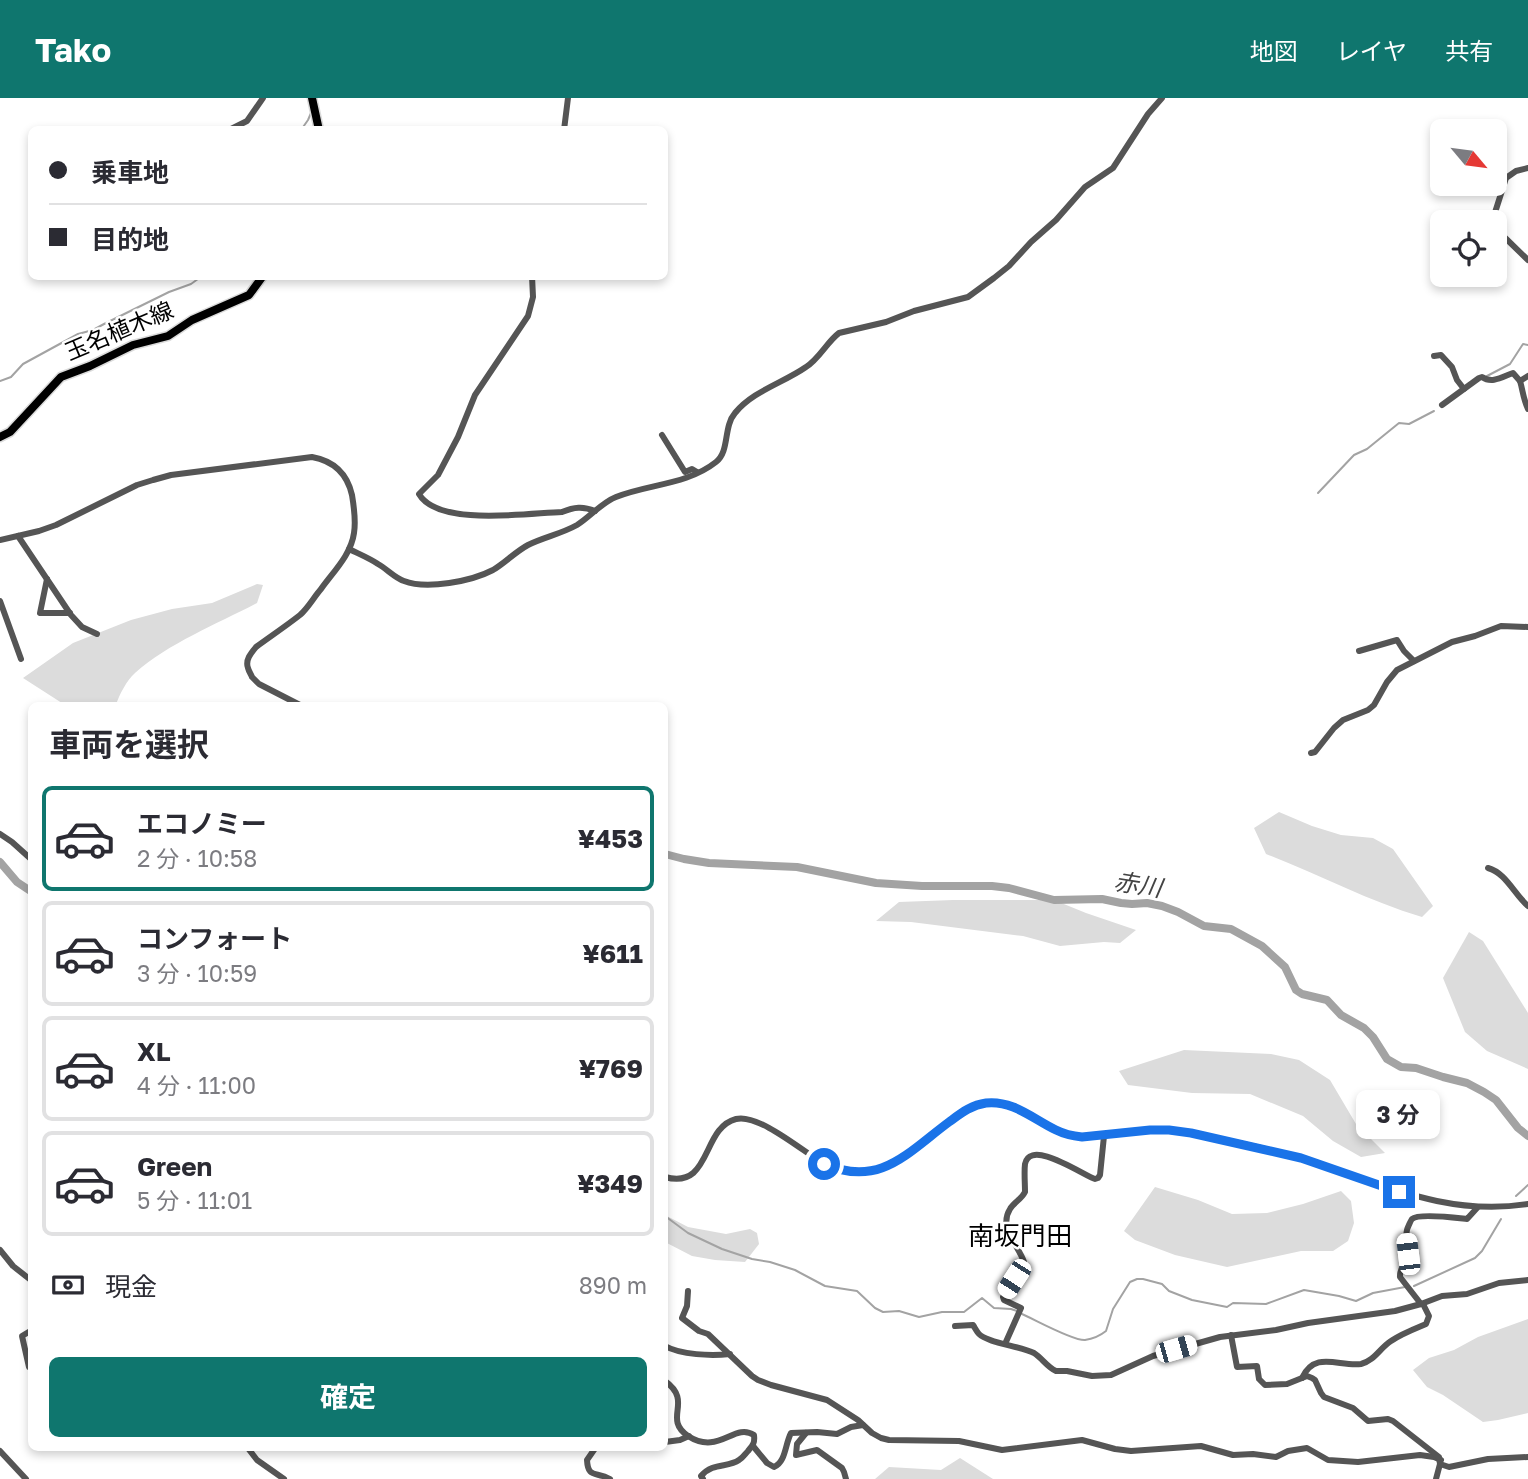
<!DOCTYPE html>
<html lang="ja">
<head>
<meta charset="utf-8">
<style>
  :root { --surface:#fff; --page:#f7f7f7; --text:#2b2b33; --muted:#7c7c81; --line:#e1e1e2; --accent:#0f766e }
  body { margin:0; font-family:"Golos Text","Noto Sans JP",sans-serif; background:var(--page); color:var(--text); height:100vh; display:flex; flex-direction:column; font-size:26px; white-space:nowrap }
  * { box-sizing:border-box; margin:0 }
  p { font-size:23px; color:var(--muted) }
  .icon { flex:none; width:38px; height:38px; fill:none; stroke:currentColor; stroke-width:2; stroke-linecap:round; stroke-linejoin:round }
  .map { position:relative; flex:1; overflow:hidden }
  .details { position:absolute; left:28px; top:604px; width:640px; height:749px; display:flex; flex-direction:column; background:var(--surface); border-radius:10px; box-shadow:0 4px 10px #0003 }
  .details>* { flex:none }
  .top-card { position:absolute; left:28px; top:28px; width:640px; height:154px; border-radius:10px; box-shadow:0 4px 10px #0003; display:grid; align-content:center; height:154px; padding:0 21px; background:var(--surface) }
  .needle { width:46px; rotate:119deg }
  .tools { position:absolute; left:1430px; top:21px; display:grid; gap:14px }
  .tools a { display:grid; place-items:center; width:77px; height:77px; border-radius:10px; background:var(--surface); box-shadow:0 4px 10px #0003; font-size:35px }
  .end { position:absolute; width:32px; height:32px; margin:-16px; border:9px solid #1a73e8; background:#fff; box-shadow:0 0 0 4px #fff }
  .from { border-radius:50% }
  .bubble { position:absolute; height:49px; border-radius:10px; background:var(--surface); box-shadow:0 4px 10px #0003; font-size:23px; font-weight:700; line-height:49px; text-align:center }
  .car { position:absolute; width:21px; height:42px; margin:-21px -10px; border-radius:9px; box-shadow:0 0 5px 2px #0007; background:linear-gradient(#fff 24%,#345 0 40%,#fff 0 76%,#345 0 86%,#fff 0) }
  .top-card b { display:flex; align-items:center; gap:24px; height:66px; font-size:26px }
  .top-card b+b { border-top:2px solid var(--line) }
  .top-card i { width:18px; height:18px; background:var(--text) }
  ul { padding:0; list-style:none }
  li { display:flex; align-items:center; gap:21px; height:105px; margin:0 14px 10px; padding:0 7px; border:4px solid var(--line); border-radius:10px }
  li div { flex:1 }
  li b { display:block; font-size:26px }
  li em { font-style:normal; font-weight:700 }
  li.selected { border-color:var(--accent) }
  li>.icon { width:63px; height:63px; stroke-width:1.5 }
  h2 { padding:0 21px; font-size:32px; line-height:84px }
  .pay { display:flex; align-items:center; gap:18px; height:77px; padding:0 21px; font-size:26px }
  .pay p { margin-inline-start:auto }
  .action { display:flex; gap:14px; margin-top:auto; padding:14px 21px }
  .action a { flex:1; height:80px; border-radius:10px; background:var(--accent); color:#fff; font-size:28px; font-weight:700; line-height:80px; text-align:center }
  header { display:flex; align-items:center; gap:42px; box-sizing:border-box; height:98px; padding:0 35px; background:var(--accent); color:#fff }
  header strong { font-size:33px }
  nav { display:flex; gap:38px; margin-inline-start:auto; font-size:24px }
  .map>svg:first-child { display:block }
</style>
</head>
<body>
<header>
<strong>Tako</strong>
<nav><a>地図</a><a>レイヤ</a><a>共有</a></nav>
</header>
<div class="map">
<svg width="1528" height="1381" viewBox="0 0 1528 1381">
  <rect width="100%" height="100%" fill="#fff"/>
  <g fill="#dcdcdc">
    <path d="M257 486 263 487 257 505C217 526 169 545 135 575 127 582 119 597 116 607H65L23 580 73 545 131 522 172 511 212 505Z"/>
    <path d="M1279 714 1312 728 1341 737 1373 740 1393 751 1433 808 1422 819C1368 803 1318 776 1266 756L1254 730Z"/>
    <path d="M953 802H1054L1086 815 1136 832 1120 845 1104 844 1060 848 1023 838 911 824 876 823 899 804Z"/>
    <path d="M1469 834 1483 843 1528 915V971L1487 953 1465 934 1443 880Z"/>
    <path d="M1184 952 1271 956 1299 962 1330 982 1356 1026 1385 1055 1361 1059 1333 1043 1303 1018 1250 996 1192 995 1128 987 1119 973Z"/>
    <path d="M1155 1089 1198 1102 1232 1116 1267 1115 1303 1106 1341 1093 1351 1103 1354 1125 1348 1143 1333 1153H1301L1227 1169 1175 1157 1135 1142 1124 1133Z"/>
    <path d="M665 1117 688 1129 726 1136 750 1131 757 1135 759 1146 745 1164 715 1162 692 1158 665 1144Z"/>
    <path d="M1528 1221V1315L1498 1322 1483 1324 1443 1297 1427 1289 1413 1272 1429 1260 1454 1252 1478 1239Z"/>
    <path d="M960 1360 993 1381H875L889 1369 941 1372Z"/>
  </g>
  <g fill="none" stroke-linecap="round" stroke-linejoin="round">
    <g stroke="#a3a3a3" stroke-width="2">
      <path d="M301 32 308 22 311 15"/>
      <path d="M1487 278 1510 266 1523 246 1528 247"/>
      <path d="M0 283 11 279 23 266 78 236 93 232 104 226 169 194 191 186 202 178"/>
      <path d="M1318 395 1354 357 1367 351 1399 325 1409 326 1434 313"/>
      <path d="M1516 1098 1528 1087"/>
      <path d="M665 1118 688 1135 722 1151 752 1161 770 1164 795 1172 825 1188 857 1193 875 1210 883 1214 899 1213 919 1219 942 1214H964L982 1200 994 1210 1011 1211 1017 1213"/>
      <path d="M1414 1188 1475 1160 1482 1153 1501 1121"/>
      <path d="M1022 1216C1034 1221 1073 1243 1085 1242 1092 1241 1101 1237 1106 1233L1113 1211 1130 1184 1137 1181H1143L1162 1186 1169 1193 1192 1202 1227 1209 1233 1205 1266 1206 1304 1192 1339 1198 1356 1203 1373 1195 1405 1189"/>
    </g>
    <g stroke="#a3a3a3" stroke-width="8">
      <path d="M665 756 684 761 709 765 797 769 876 785 922 788H992L1009 790 1054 802 1102 801 1121 805 1132 806 1147 805 1162 808 1178 814 1204 828 1231 831 1262 848 1285 869 1296 892 1302 896 1327 902 1341 917 1364 930 1373 939 1387 961 1401 969 1416 970 1443 979 1467 985 1484 994 1496 1002 1518 1030 1528 1038"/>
      <path d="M0 764 17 784 32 794"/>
    </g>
    <g stroke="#dbdbdb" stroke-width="11">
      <g id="major">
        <path d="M312 0 319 32"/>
        <path d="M0 339 10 334 61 279 90 268 133 247 168 238 192 222 249 197 263 178"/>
      </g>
    </g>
    <g stroke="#555" stroke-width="6">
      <path d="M229 32 247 23 263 0"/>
      <path d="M564 32 568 0"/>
      <path d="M1492 124 1506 80 1516 73 1528 70"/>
      <path d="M1494 129 1528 162"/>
      <path d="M532 178 533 199 528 218 475 297 458 339 438 377 419 396C438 429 529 415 562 414 574 409 583 408 595 413"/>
      <path d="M1434 258 1441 257 1452 269 1457 282 1464 291"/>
      <path d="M1520 283C1523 293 1523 300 1528 311"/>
      <path d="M1442 307 1479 280 1482 279C1492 286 1502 279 1513 275L1520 283 1528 278"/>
      <path d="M662 337 685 374 692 371 697 374"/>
      <path d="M18 438 71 517 82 529 97 536"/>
      <path d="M0 442 39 433 56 427 137 387 153 382 171 377 312 359C334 363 347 375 352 397 354 409 356 423 354 435 351 457 333 474 321 491 314 499 308 510 300 517 286 528 271 538 256 549 251 555 245 562 248 570 249 574 251 576 252 579L259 586 300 607"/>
      <path d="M349 451C359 456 369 460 378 466 387 471 395 480 404 483 427 492 472 483 493 472 505 465 515 454 528 447 544 439 561 436 577 427 590 419 601 405 616 399 648 386 687 387 716 364 730 353 723 329 735 315 753 293 783 285 806 269 819 261 827 244 839 235L886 224 914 213 968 199 994 180 1009 168 1031 144 1056 122 1085 89 1113 70 1148 16 1162 0"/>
      <path d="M47 481 40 515H70"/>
      <path d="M0 503 21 561"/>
      <path d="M1359 553 1397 542 1404 553 1414 563"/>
      <path d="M1311 655 1315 654 1334 630 1343 622 1368 612 1374 607 1387 584 1397 572 1452 544 1475 538 1501 528 1528 529"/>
      <path d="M0 736 12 744 32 762"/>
      <path d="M1488 770C1506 775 1514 796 1528 808"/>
      <path d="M665 1079C712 1092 701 1030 736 1021 758 1015 804 1054 824 1066 833 1071 844 1073 855 1074 893 1077 922 1044 951 1023 963 1014 973 1006 988 1005 1014 1002 1034 1021 1056 1032 1064 1036 1073 1038 1081 1039 1110 1037 1138 1032 1166 1032 1187 1033 1209 1039 1229 1043 1248 1047 1267 1051 1286 1056 1370 1079 1438 1120 1528 1106"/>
      <path d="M0 1152 13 1168 32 1183"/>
      <path d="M688 1193 687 1208 682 1220 699 1233 708 1236 752 1278 758 1282 771 1287 827 1302 858 1322 872 1335 881 1340 889 1342 959 1343 1002 1352 1082 1342 1115 1351 1131 1353 1201 1348 1233 1357 1253 1356 1276 1359 1288 1353 1307 1350 1328 1362 1358 1364 1420 1357 1434 1359 1441 1362"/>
      <path d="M1421 1206 1400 1179C1399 1169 1408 1163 1408 1154 1408 1146 1405 1139 1407 1132 1407 1131 1411 1122 1412 1121 1419 1115 1457 1120 1467 1121L1477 1110"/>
      <path d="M955 1228 973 1227C975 1230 977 1234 979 1236 988 1245 1020 1248 1034 1255 1042 1260 1047 1269 1056 1273H1067L1092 1278 1111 1277 1153 1258 1220 1239 1276 1232 1308 1225 1395 1213 1421 1206 1442 1198 1467 1196 1499 1185 1528 1182"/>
      <path d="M32 1232 22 1238 29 1269 32 1268"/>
      <path d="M1231 1237 1237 1269 1257 1268 1259 1281 1265 1287 1287 1286 1307 1278 1312 1280 1315 1282 1321 1295 1324 1299 1353 1310 1368 1323 1388 1321 1393 1323 1439 1359 1440 1366 1436 1381"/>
      <path d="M1005 1246 1021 1210 1004 1202 1003 1199 1024 1164C1019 1148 998 1130 1010 1111 1014 1104 1021 1102 1025 1094 1025 1085 1024 1074 1025 1066 1030 1040 1083 1077 1095 1081L1098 1080 1100 1077 1104 1038"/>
      <path d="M665 1248C681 1257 711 1258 730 1256"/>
      <path d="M1302 1280C1315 1252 1339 1269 1361 1266 1374 1263 1380 1250 1391 1243 1401 1236 1414 1231 1426 1226L1429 1218 1423 1206"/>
      <path d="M665 1283C694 1304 662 1320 688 1338 719 1358 734 1324 754 1337 755 1345 753 1347 748 1353 745 1356 743 1360 739 1362 728 1370 713 1364 701 1378L703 1381"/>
      <path d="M806 1335 797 1346 796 1357 817 1352 842 1370 844 1374 846 1381"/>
      <path d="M665 1344 680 1342 689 1338"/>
      <path d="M753 1348 767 1365 774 1369C786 1364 785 1346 791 1335L817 1334 837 1336 851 1329 863 1327"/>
      <path d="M247 1349 257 1362 284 1381"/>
      <path d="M596 1349 587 1362C588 1381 596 1373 610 1381"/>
      <path d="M0 1353 26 1381"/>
      <path d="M1440 1366 1449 1369 1488 1361 1528 1359"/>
    </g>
    <use href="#major" stroke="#000" stroke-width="8"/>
  </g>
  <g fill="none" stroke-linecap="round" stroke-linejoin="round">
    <path stroke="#1a73e8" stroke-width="9" d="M824 1066C880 1090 907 1055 949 1024 960 1016 971 1007 986 1005 1013 1002 1033 1021 1056 1032 1064 1036 1073 1038 1082 1039L1150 1032H1169L1191 1035 1301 1060 1399 1094"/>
  </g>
  <g text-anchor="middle" stroke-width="5" stroke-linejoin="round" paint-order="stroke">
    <g font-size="23" fill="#000" stroke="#fff">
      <text transform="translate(119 233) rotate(-23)" y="8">玉名植木線</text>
    </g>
    <g font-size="24" font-style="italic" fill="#444" stroke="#fff">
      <text transform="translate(1138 787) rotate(9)" y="8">赤川</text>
    </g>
    <g font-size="26" fill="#000" stroke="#fff">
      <text x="1020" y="1147">南坂門田</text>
    </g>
  </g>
</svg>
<div class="tools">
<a><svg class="needle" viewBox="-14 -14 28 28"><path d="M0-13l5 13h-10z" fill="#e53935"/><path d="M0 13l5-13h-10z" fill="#7c7c81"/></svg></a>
<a><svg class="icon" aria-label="locate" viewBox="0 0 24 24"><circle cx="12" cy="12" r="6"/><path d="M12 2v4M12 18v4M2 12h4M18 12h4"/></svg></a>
</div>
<i class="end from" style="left:824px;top:1066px"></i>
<i class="end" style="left:1399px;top:1094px"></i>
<div class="bubble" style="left:1356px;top:992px;width:84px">3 分</div>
<i class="car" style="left:1408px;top:1156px;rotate:353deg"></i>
<i class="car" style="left:1014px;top:1181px;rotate:213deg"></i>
<i class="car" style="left:1176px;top:1251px;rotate:74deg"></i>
<div class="top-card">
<b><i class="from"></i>乗車地</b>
<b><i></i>目的地</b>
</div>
<section class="details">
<h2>車両を選択</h2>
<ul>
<li class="selected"><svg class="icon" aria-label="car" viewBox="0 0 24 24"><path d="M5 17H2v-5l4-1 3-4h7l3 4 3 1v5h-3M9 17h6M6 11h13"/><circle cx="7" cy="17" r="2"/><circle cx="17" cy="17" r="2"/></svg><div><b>エコノミー</b><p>2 分 · 10:58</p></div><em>¥453</em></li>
<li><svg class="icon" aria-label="car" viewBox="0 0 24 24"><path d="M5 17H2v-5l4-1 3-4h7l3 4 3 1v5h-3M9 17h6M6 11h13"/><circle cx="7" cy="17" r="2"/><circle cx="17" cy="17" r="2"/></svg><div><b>コンフォート</b><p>3 分 · 10:59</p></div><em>¥611</em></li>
<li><svg class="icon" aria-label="car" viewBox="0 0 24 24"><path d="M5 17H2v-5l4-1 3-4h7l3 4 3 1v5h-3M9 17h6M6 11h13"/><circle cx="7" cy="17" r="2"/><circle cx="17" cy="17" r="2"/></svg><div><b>XL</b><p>4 分 · 11:00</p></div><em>¥769</em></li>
<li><svg class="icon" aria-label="car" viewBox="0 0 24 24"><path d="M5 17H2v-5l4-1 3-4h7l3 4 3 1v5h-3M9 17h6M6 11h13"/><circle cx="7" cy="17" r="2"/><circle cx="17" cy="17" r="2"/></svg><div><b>Green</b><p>5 分 · 11:01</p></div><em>¥349</em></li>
</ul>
<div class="pay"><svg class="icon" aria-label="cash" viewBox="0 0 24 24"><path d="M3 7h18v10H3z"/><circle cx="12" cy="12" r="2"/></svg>現金<p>890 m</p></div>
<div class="action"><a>確定</a></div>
</section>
</div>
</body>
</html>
